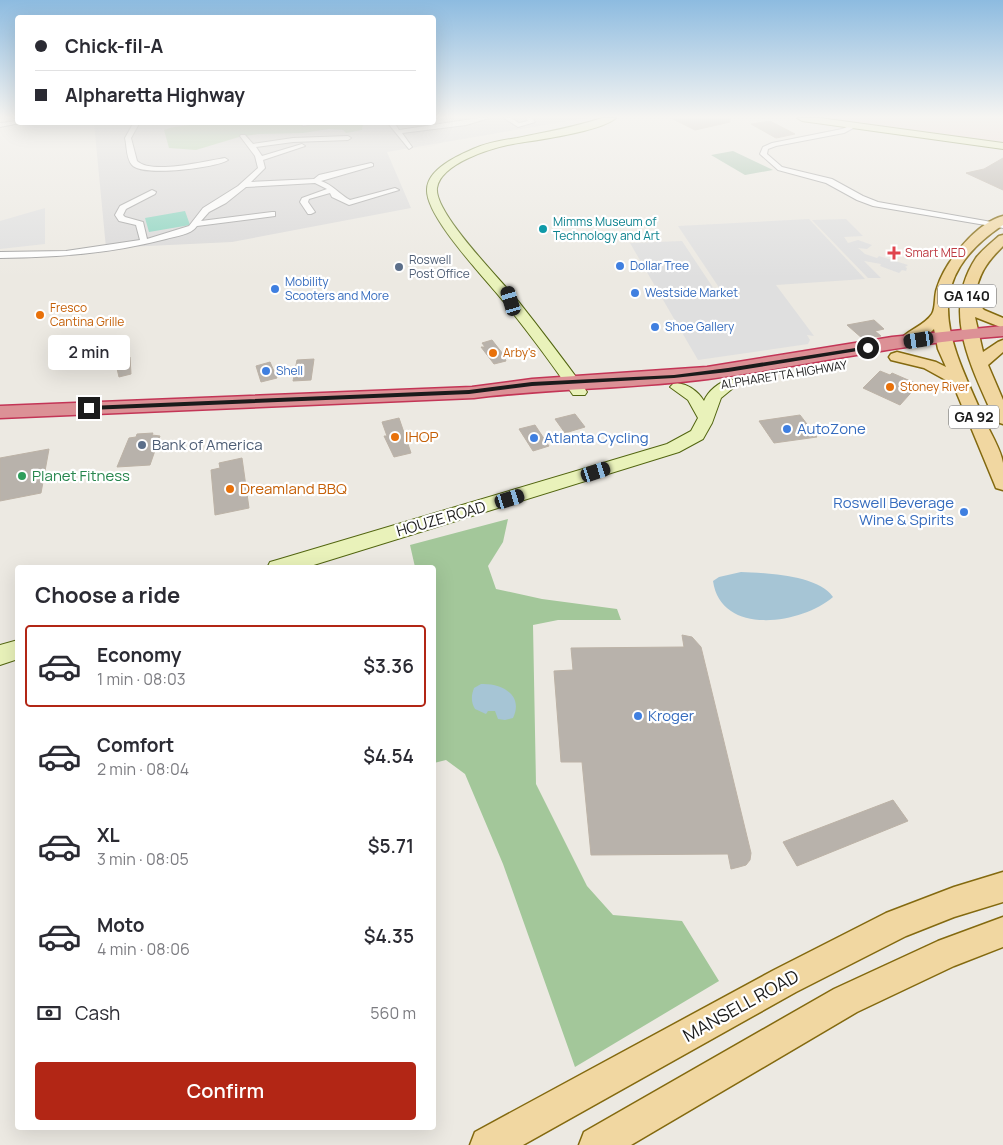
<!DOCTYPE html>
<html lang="en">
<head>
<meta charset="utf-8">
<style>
  :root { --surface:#fff; --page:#f7f7f7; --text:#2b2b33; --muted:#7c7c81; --line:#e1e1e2; --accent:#b22615 }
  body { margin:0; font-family:Manrope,sans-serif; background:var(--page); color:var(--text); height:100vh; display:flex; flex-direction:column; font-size:19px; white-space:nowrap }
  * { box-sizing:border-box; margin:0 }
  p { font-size:16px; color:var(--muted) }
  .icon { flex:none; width:28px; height:28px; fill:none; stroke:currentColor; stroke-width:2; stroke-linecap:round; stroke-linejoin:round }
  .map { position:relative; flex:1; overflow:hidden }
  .sheet { position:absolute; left:15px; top:565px; width:421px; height:565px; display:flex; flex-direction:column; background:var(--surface); border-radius:5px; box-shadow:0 5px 20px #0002 }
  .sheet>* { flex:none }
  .top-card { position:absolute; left:15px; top:15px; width:421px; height:110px; border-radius:5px; box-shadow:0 5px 20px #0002; display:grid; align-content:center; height:110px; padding:0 20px; background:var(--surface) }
  .end { position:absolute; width:22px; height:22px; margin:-11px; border:6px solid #1b1b1b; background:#fff; box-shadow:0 0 0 2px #fff }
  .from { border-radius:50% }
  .bubble { position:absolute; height:35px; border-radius:5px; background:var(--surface); box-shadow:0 5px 20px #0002; font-size:16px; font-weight:600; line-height:35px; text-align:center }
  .car { position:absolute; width:15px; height:30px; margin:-15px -8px; border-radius:6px; box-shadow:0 0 4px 1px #0007; background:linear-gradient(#222 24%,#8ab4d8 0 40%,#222 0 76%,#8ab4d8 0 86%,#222 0) }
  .top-card b { display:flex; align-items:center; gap:18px; height:48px; font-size:19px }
  .top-card b+b { border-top:1px solid var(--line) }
  .top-card i { width:12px; height:12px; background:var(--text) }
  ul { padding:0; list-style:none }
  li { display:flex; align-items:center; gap:15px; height:82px; margin:0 10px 8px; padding:0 10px; border:2px solid transparent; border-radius:5px }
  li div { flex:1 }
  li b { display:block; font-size:19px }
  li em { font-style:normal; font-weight:600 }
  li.current { border-color:var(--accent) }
  li>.icon { width:45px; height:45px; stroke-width:1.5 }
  h2 { padding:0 20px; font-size:22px; line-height:60px }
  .pay { display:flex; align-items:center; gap:12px; height:55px; padding:0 20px; font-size:19px }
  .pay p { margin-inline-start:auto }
  .primary-button { display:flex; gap:10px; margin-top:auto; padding:10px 20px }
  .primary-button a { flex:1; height:58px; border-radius:5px; background:var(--accent); color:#fff; font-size:20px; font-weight:600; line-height:58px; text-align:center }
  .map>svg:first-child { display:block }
</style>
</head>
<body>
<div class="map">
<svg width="1003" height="1145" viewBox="0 0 1003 1145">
  <rect width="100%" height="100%" fill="#ece9e2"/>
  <path fill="#d9d8d8" d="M434 118H586L387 152 411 208 232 242 106 248 94 123 434 122Z"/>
  <path fill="#ebd6d2" d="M809 118H1003V144L926 136Z"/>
  <g fill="#a3c79a">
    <path d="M211 122H262L283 125 360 122 363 124 362 130 346 133 343 130 329 129 303 133 258 134 239 137 196 150 169 148 164 130C179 124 195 126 211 122Z"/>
    <path d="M508 519 503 542 488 566 496 589 542 599 617 609 621 620H558L533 625 536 784 587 886 613 915 682 921 719 981 575 1067 503 864 465 774 446 760 434 763V568L415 567 410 545Z"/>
  </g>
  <path fill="#a5c2ad" d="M733 151 773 170 745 175 711 155Z"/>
  <path fill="#87d3be" d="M185 211 190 225 149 232 145 218Z"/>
  <g fill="#dfdfdf">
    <path d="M45 208V244L0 249V221Z"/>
    <path d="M809 219 865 279 776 285 814 336 807 335 810 340 808 344 698 360 630 243 682 241 716 292H722L678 226Z"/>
    <path d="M846 219 863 236 844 237 848 243 858 240 872 245 867 249 858 248 865 254 877 258 879 256 908 265 905 267 907 268 906 271 902 270 899 273 880 266 881 264 864 261 881 278H868L812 220Z"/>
  </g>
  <g fill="#a6c5d5">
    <path d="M741 572C766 573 818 575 833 597 802 624 721 637 713 581L719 577Z"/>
    <path d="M481 684C502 683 524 695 513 718L505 720 498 719 495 711H488L486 714 475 709C471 702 471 696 474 688Z"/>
  </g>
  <g fill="#b8b2ab" stroke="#bcb2a6">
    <path d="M671 118H730V122L695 130Z"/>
    <path d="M770 121 795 134 776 138 751 124Z"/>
    <path d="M1003 158V190L966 173 984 169Z"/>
    <path d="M874 320 884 329 875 331 881 336 863 339 847 325Z"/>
    <path d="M492 340 503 354 506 361 494 364 481 347H485L482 343Z"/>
    <path d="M130 357 131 374 119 377 115 360Z"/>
    <path d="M314 359 311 380 293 381 297 360Z"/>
    <path d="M270 362 277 378 261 382 256 366Z"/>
    <path d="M880 371 890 375 892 373 915 383 913 385 917 386 900 405 863 388Z"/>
    <path d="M575 414 585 427 565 433 555 419Z"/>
    <path d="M800 415 817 437 774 443 759 421Z"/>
    <path d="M399 418 411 453 394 457 384 436H387L382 422Z"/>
    <path d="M535 425 549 446 533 451 519 429Z"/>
    <path d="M153 433 152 435 160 436 150 465 117 467 129 438 136 437 137 434Z"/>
    <path d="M49 449 41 493 0 501V458Z"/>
    <path d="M242 458 249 508 215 515 211 470 220 468 219 463Z"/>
    <path d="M682 635 692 637 701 647 751 853 750 860 746 865 739 867 731 869 728 854 591 855 582 762H561L554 671 573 670 571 648 684 647Z"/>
    <path d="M893 800 908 821 797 866 783 842Z"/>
  </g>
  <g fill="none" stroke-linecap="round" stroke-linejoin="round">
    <g stroke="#9f9f9f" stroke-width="2">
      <g id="street">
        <path d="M479 118H489L466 125 402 133 412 147 409 149 387 122H394L399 130Z"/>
        <path d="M504 118H511L519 123 528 121 526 118H532L535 122 518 127Z"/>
        <path d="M18 121V122H25L0 127V123Z"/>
        <path d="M134 122H140L131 138 137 161C152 175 205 161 225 158L228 160C216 168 143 177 132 165 126 158 127 146 125 138Z"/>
        <path d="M301 122H307L308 125 303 126Z"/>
        <path d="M852 125 857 126 844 133 776 146 768 149 767 154 782 167 832 179 863 196 878 202 1003 224V228L873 206 857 200 826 183 778 170 760 154 763 147 772 143 842 129Z"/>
        <path d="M241 135H245L253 144 293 138 348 136 351 138 348 140 293 142 256 147 262 156 302 144 305 146 263 160 265 168 251 182 314 179 319 175 371 163 373 164V166L321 181C333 185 339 194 350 200L395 188 399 190 349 205 332 197 330 193 309 199 308 202 315 212 311 214H308L300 202 302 198 327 189 315 183 246 187 226 203 209 212 201 221 272 212H275V216L197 226C191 235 176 236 166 239 108 254 59 257 0 258V252L66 251 140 240 136 225 119 221 115 215 120 206 152 190 156 192 155 194 126 209 123 215 125 217 143 222 147 239 189 226 203 208 238 186 258 168 255 156 240 136Z"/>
      </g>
    </g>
    <g stroke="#526510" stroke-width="2">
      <g id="secondary">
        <path d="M602 118H616C600 132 536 140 513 144 492 148 441 163 437 188 434 213 501 280 518 301 541 330 563 359 585 389L587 392 585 395H573C553 365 531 336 508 307 490 283 425 218 427 189 428 169 457 156 473 149 486 143 503 140 517 138 546 132 575 127 602 118Z"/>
        <path d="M797 118H820L1003 143V149L802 121Z"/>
        <path d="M730 379 735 381 738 384 721 398 712 423 703 439 679 452 304 568H267L270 562 277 560 667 444 691 431 698 418 688 400 670 387 673 384C685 381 698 391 704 401 708 391 719 382 730 379Z"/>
        <path d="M18 640V659L0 665V645Z"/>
      </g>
    </g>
    <g stroke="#83690f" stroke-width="3">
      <g id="primary">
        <path d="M1003 216V225C915 284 951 343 985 421 991 434 1001 450 1003 463 1003 472 1003 481 1003 490L996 488 994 483 953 384 924 368 891 360 889 357 891 354 897 352 936 362 946 367 938 349 934 329C926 337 913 347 902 344L899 341C907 330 924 326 932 314 936 308 934 295 937 288 945 262 976 223 1003 216Z"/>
        <path d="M1003 235V246C985 264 979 274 974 299L984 310 1003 318V328L975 317 983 352 998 342 1003 340V352L988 365 1003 400V424L997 422 994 418C971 366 941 311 976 258 982 250 991 243 999 236Z"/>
        <path d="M1003 872V902L954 917 906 936 796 992 523 1145H470L475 1132 774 970 886 913 954 887Z"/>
        <path d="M1003 917V947L954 966 857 1012 631 1145H579L584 1132 834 989 938 941Z"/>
      </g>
    </g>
    <g stroke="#c33556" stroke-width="3">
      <path id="highway" d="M1003 326V336C903 343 806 366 708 379 630 389 552 388 474 398L0 418V406L472 387 532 379 707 367 892 337Z"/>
    </g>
    <use href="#street" fill="#fff" fill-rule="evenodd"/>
    <use href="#secondary" fill="#e9f2ba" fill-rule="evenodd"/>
    <use href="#primary" fill="#f1d7a1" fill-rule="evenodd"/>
    <use href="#highway" fill="#dc9196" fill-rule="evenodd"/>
  </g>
  <linearGradient id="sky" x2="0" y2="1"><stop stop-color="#8dbbe0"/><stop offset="0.42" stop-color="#f6f5f2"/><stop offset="1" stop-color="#f6f5f2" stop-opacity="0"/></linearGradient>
  <rect width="1003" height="278" fill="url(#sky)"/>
  <path fill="#1b1b1b" d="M868 346 870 349 728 372 674 378 532 386 469 394 89 410 85 408 89 406 469 390 532 382 674 375 728 368Z"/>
  <circle fill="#0f9aa8" stroke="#fff" stroke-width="2" cx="543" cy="229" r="5"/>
  <path fill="#e0444e" stroke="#fff" stroke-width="2" d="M891.5 245.5h5v5h5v5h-5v5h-5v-5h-5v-5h5z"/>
  <g fill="#3f7fe0" stroke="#fff" stroke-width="2">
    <circle cx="620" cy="266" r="5"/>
    <circle cx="275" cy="289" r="5"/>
    <circle cx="635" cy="293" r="5"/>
    <circle cx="655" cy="327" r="5"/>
    <circle cx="266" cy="371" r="5"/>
    <circle cx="787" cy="429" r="5"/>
    <circle cx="534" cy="438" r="5"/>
    <circle cx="964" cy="512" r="5"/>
    <circle cx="638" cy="716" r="5"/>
  </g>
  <g fill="#5c6f8a" stroke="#fff" stroke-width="2">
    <circle cx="399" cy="267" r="5"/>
    <circle cx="142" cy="445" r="5"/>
  </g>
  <g fill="#e8710a" stroke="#fff" stroke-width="2">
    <circle cx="40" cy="315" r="5"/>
    <circle cx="493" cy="353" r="5"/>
    <circle cx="890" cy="387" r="5"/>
    <circle cx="395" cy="437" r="5"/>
    <circle cx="230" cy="489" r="5"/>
  </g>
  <circle fill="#2e9e5b" stroke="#fff" stroke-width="2" cx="22" cy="476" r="5"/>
  <g text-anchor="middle" stroke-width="4.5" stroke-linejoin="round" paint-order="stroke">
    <g font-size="12" fill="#0d838f" stroke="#fff" text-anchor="start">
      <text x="553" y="226">Mimms Museum of<tspan x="553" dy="14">Technology and Art</tspan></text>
    </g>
    <g font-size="12" fill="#be3a42" stroke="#fff" text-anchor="start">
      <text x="905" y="257">Smart MED</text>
    </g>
    <g font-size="12" fill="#4e5e75" stroke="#fff" text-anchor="start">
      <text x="409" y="264">Roswell<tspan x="409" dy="14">Post Office</tspan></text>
    </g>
    <g font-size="12" fill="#366cbe" stroke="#fff" text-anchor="start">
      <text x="630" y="270">Dollar Tree</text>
      <text x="285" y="286">Mobility<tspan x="285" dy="14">Scooters and More</tspan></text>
      <text x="645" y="297">Westside Market</text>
      <text x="665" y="331">Shoe Gallery</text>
      <text x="276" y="375">Shell</text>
    </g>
    <g font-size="12" fill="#c56008" stroke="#fff" text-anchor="start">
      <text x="50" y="312">Fresco<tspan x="50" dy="14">Cantina Grille</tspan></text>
      <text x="503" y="357">Arby's</text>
      <text x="900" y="391">Stoney River</text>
    </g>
    <g font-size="12" fill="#1b1b1b" stroke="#fff">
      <text transform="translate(784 375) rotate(-9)" y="4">ALPHARETTA HIGHWAY</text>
    </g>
    <g fill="#fff" stroke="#5f5f5f" stroke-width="1">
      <rect x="938" y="284.5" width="58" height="23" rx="4"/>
      <rect x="949" y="405.5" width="50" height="23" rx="4"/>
    </g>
    <g font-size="14" font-weight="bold" fill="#1b1b1b">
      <text x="967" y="301">GA 140</text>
      <text x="974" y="422">GA 92</text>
    </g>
    <g font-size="15" fill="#366cbe" stroke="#fff" text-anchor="start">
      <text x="797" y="434">AutoZone</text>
      <text x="544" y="443">Atlanta Cycling</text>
      <text x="954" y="508" text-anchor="end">Roswell Beverage<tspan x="954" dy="17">Wine &amp; Spirits</tspan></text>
      <text x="648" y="721">Kroger</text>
    </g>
    <g font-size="15" fill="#c56008" stroke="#fff" text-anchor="start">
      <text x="405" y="442">IHOP</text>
      <text x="240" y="494">Dreamland BBQ</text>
    </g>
    <g font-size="15" fill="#4e5e75" stroke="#fff" text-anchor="start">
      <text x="152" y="450">Bank of America</text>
    </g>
    <g font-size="15" fill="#27864d" stroke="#fff" text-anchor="start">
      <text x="32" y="481">Planet Fitness</text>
    </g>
    <g font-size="15" fill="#1b1b1b" stroke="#fff">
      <text transform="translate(441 519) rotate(-16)" y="5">HOUZE ROAD</text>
    </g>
    <g font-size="18" fill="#1b1b1b" stroke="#fff">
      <text transform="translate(741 1006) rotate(-29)" y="6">MANSELL ROAD</text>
    </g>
  </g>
</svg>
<i class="end from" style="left:868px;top:348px"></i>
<i class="end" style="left:89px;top:408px"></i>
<div class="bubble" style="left:48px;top:335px;width:82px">2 min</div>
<i class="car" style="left:511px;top:301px;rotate:343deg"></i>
<i class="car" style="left:919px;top:340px;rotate:261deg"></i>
<i class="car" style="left:596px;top:472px;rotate:72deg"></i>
<i class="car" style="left:510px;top:499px;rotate:73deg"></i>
<div class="top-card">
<b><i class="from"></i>Chick-fil-A</b>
<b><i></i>Alpharetta Highway</b>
</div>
<section class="sheet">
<h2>Choose a ride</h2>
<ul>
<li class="current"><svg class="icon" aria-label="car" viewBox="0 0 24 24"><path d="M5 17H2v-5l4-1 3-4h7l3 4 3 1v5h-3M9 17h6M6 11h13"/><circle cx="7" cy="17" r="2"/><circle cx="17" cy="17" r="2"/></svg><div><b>Economy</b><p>1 min · 08:03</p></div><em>$3.36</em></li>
<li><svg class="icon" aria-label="car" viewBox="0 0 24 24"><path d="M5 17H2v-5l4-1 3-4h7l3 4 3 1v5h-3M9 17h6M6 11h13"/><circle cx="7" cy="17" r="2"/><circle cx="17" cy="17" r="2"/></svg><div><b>Comfort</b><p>2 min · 08:04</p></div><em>$4.54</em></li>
<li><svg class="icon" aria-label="car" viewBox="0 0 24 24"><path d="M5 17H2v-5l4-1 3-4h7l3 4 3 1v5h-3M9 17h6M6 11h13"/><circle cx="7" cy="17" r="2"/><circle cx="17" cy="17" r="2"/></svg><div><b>XL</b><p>3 min · 08:05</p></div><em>$5.71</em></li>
<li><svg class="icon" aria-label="car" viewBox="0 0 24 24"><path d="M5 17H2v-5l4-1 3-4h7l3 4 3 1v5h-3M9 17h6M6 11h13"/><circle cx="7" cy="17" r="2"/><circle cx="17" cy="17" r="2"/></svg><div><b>Moto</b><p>4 min · 08:06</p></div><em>$4.35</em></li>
</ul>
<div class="pay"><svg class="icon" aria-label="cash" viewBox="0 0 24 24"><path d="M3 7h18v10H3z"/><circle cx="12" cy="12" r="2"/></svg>Cash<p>560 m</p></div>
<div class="primary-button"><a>Confirm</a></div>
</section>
</div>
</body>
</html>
